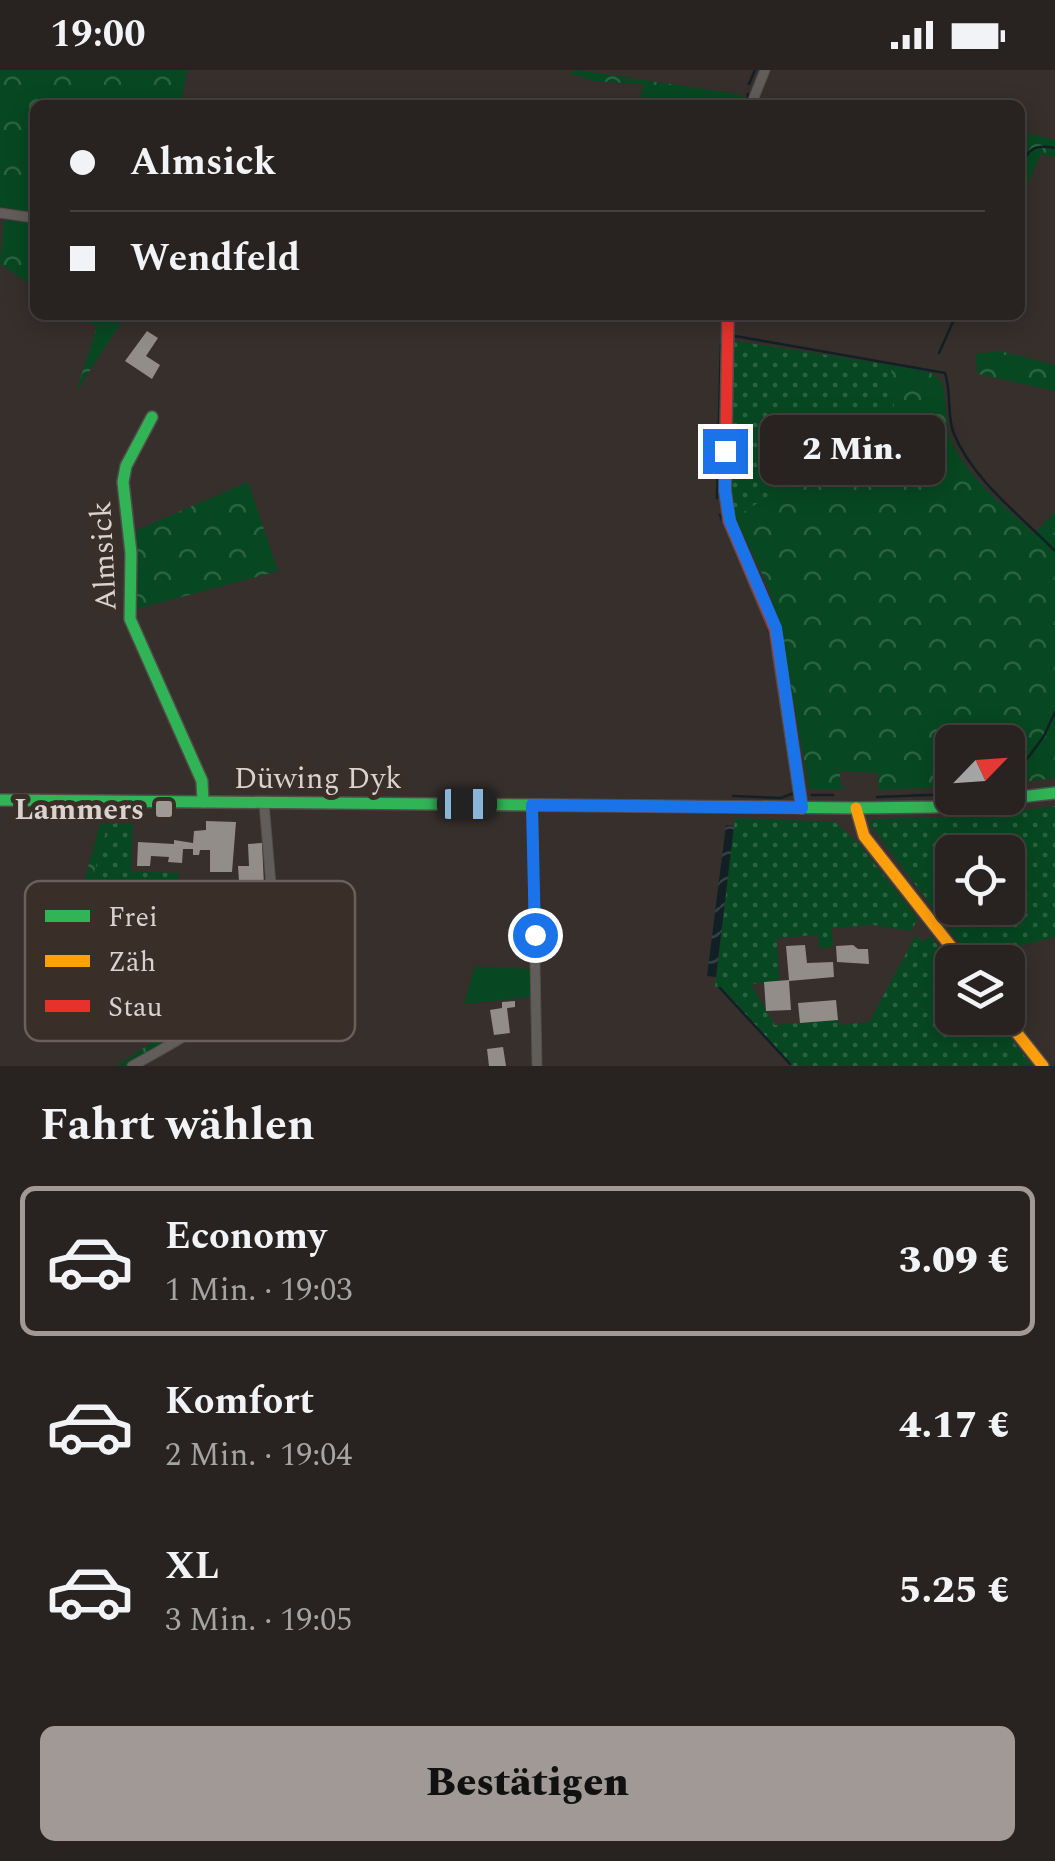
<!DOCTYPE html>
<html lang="de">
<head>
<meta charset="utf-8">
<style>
  :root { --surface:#282321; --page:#302b2a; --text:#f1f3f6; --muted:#a5a4a5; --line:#44403f; --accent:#a09995 }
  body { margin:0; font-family:Spectral,serif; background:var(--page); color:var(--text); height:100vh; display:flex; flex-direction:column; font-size:38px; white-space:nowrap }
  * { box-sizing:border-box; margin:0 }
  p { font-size:32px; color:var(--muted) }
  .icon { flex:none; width:55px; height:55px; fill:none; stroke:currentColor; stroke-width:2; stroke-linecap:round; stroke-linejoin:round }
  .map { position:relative; height:996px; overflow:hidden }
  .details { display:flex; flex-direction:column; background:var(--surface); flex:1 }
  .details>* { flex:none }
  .top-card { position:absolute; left:30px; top:30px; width:995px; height:220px; border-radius:15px; box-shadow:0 5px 25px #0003,0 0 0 2px var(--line); display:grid; align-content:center; height:220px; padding:0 40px; background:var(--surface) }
  .needle { width:65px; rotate:65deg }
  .fabs { position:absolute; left:935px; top:655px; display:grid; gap:20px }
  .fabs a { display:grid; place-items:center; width:90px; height:90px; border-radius:15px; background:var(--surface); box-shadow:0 5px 25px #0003,0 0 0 2px var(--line); font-size:50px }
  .end { position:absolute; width:45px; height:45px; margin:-22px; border:12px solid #1a73e8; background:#fff; box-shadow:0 0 0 5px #fff }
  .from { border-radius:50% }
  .bubble { position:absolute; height:70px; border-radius:15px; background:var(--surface); box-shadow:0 5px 25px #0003,0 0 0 2px var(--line); font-size:32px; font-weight:800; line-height:70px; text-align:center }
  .car { position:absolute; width:30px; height:60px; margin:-30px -15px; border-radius:12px; box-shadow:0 0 8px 2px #0007; background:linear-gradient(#222 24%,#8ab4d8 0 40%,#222 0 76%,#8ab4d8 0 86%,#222 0) }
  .top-card b { display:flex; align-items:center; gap:35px; height:95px; font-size:38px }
  .top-card b+b { border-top:2px solid var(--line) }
  .top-card i { width:25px; height:25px; background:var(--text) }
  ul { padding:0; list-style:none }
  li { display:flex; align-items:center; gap:30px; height:150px; margin:0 20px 15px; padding:0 20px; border:5px solid transparent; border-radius:15px }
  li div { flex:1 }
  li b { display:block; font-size:38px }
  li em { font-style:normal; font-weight:800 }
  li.selected { border-color:var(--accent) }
  li>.icon { width:90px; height:90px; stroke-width:1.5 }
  h2 { padding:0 40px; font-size:45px; line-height:120px }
  .cta { display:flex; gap:20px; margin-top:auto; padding:20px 40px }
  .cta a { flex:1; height:115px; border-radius:15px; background:var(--accent); color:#111; font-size:40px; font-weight:800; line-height:115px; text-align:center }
  .status { display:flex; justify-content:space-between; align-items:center; height:70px; padding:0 50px; background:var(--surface); direction:ltr }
  .status svg { height:28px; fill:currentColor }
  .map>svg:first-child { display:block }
</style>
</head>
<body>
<div class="status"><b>19:00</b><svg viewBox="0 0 49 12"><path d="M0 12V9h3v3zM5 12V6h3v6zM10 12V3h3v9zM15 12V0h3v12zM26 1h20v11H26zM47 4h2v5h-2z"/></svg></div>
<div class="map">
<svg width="1055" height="996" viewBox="0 0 1055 996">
  <defs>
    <pattern id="grass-dots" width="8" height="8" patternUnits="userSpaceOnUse" patternTransform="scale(2.5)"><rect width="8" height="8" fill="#074822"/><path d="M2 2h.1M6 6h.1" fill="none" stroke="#2b6241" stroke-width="1.8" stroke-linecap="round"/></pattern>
    <pattern id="forest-crowns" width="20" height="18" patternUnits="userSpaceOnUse" patternTransform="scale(2.5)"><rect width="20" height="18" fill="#074822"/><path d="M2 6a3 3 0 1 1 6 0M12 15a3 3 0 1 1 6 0" fill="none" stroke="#2b6241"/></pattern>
    <pattern id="water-waves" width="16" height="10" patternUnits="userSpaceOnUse" patternTransform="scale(2.5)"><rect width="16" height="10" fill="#122026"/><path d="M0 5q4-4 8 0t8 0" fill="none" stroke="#344044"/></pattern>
  </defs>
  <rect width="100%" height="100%" fill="#362f2c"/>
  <g fill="url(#grass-dots)" fill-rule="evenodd">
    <path d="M731 270 891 295 896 351 735 447 729 411Z"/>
    <path d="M1055 736V867L971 888 870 755 872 749 974 746ZM952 782H1008V838H952Z"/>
    <path d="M735 748 835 752 859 774 918 849 911 861 873 855 832 858 833 877 819 878 818 865 777 868 779 911 751 914 775 955 838 950 839 955 869 952 916 865 922 872 930 866 952 893V948H995L1032 996H792L722 918 715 917Z"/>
    <path d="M109 750 133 751 131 801 179 803 176 827 197 829C195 852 184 892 202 909L155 942 153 953 69 918 63 912Z"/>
  </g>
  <g fill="url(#forest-crowns)">
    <path d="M0 0H187L181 35H35V142L0 137Z"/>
    <path d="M577 0 737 24 745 28 746 35H639L643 14 593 11 569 3Z"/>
    <path d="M1026 63 1055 70V87L1041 84 1020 130V78Z"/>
    <path d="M4 150 35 154V217L0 194Z"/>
    <path d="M78 245H126L76 322 97 257Z"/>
    <path d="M1000 281 1055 295V321L978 304 975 284Z"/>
    <path d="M891 295C904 298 926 299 936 306 949 315 944 349 949 365 964 406 1003 434 1034 464L1055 442V708L1008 714V672H952V717L879 720 877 703 840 701 841 719H809L781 557 767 514 735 447 895 351Z"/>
    <path d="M248 412 278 501 132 540V462Z"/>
    <path d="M111 742 63 912 69 918 174 960 238 916 243 924 126 996H116L154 971 152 961 74 927 53 924 103 743Z"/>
  </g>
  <path fill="#074822" d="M475 896 531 899 530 927 464 934Z"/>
  <path fill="url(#water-waves)" d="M726 755 734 756 716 907 707 906Z"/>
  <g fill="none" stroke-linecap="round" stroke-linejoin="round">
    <g stroke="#122026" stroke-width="2.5">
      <path d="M749 14 755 0"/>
      <path d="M747 35 748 24"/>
      <path d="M1020 98C1028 79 1034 74 1055 78"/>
      <path d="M721 249 722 245"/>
      <path d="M735 266 945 303C952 323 946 344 954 364 973 410 1021 446 1055 481"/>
      <path d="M939 283 956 245"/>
      <path d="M717 428 721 274"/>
      <path d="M720 445 747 508"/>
      <path d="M768 556 773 583"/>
      <path d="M1008 715 1044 666 1055 642"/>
      <path d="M812 725H833"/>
      <path d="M733 726 781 728 794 723"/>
      <path d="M877 727 952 724"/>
      <path d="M720 918 790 994"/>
    </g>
  </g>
  <g fill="#938d8a">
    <path d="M147 261 158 268 146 286 160 295 152 309 125 291Z"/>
    <path d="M206 751 236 752 232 802H210V780H200L199 785H193V779H183L182 793 168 792 169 787 151 786 150 796H137L138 772 174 774V770L193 773 194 761 206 760Z"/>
    <path d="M262 773 265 837 251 838 250 810 239 811 238 796H249L248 774Z"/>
    <path d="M805 875 807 893 833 892 834 907 789 911 791 940 766 941 764 912 789 910 786 876Z"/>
    <path d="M853 875 858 879H868L869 894 837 892 836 876Z"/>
    <path d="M836 930 838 950 800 953 798 933Z"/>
    <path d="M515 931V937L507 938 510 963 494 965 490 940 502 938V932Z"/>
    <path d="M503 977 506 996H489L487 979Z"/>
  </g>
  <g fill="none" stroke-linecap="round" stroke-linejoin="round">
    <g stroke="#524c4a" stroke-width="11">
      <g id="street">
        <path d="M751 35 765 0"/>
        <path d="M0 143 35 148"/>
        <path d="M532 735 537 996"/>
        <path d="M132 996C169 976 253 928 278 896L264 733"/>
      </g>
    </g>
    <g stroke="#524c4a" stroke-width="14">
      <g id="fast">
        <path d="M152 347 126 396 123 412 131 483 130 549 202 711 203 732"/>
        <path d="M0 730 856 738 934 737 1055 723"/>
      </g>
    </g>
    <g stroke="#524c4a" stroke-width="14">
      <g id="slow">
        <path d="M856 738 864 766 963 892"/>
        <path d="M1005 948 1043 996"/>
      </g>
    </g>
    <g stroke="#524c4a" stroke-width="14">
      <path id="jam" d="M728 245 725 421 729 451 775 559 802 738"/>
    </g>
    <use href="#street" stroke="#615d5b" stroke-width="9"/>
    <use href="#fast" stroke="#30b455" stroke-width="11"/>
    <use href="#slow" stroke="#ff9f0a" stroke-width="11"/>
    <use href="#jam" stroke="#e5322d" stroke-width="11"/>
  </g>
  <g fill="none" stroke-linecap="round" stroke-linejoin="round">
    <path stroke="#1a73e8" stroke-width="12" d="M535 865 532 735 802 738 776 558 730 451 725 421V381"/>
  </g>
  <rect fill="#a09995" stroke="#3a2e28" stroke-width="4" x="154" y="729" width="20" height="20" rx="5"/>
  <g text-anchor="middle" stroke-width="10" stroke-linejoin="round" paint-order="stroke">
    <g font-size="30" fill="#d9d2ce" stroke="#3a2e28">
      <text transform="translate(103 486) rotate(-93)" y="10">Almsick</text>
      <text x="318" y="718">Düwing Dyk</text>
    </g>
    <g font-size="30" font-weight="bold" fill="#d9d2ce" stroke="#3a2e28" text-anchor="end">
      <text x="144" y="749">Lammers</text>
    </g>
  </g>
  <rect x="25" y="811" width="330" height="160" rx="15" fill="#3a2e28" stroke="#6a5f5a" stroke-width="2.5"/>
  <rect x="45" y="840" width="45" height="12" fill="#30b455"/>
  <rect x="45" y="885" width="45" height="12" fill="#ff9f0a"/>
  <rect x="45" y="930" width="45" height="12" fill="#e5322d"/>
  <g font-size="28" fill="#d9d2ce">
    <text x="108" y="856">Frei</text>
    <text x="108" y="901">Zäh</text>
    <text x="108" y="946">Stau</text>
  </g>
</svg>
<div class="fabs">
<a><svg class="needle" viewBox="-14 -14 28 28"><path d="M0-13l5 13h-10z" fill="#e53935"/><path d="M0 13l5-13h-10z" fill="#a5a4a5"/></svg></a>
<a><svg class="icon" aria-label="locate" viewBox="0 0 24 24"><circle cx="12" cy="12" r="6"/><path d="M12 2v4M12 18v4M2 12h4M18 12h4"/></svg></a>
<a><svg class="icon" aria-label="layers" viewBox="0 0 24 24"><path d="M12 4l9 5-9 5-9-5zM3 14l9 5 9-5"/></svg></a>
</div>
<i class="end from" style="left:535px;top:865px"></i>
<i class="end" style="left:725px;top:381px"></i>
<div class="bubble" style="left:760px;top:345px;width:185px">2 Min.</div>
<i class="car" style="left:467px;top:734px;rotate:90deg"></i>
<div class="top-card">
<b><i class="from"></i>Almsick</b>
<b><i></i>Wendfeld</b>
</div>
</div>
<section class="details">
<h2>Fahrt wählen</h2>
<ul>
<li class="selected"><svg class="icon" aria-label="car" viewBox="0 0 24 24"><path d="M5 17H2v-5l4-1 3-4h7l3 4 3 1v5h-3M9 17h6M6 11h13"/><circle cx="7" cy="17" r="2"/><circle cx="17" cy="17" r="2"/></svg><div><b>Economy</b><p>1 Min. · 19:03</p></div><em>3.09 €</em></li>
<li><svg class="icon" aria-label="car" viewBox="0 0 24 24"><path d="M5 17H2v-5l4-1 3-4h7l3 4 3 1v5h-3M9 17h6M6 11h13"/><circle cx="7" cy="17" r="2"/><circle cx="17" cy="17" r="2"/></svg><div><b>Komfort</b><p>2 Min. · 19:04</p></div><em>4.17 €</em></li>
<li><svg class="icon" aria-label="car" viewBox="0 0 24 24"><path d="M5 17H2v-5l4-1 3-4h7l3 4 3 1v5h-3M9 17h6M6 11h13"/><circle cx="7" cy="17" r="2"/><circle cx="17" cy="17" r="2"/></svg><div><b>XL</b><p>3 Min. · 19:05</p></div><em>5.25 €</em></li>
</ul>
<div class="cta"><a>Bestätigen</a></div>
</section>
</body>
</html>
